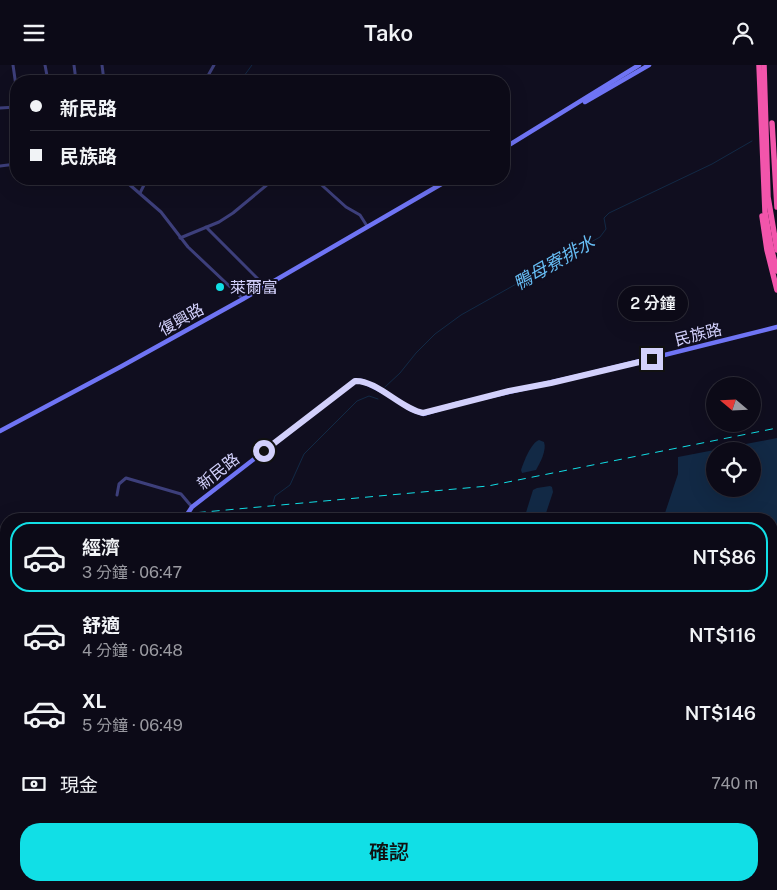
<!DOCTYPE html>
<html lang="zh-TW">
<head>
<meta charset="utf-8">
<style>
  :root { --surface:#0c0a17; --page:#1a1824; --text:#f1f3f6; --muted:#9a9aa1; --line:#2c2b36; --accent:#11dfe6 }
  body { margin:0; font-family:"Public Sans","Noto Sans TC",sans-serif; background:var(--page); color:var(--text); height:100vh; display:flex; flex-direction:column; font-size:19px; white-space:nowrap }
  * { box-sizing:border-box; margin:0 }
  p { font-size:16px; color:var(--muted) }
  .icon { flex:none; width:28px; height:28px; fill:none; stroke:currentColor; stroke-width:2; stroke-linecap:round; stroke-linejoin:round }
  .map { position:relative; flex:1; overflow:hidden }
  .panel { position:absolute; left:0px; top:448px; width:778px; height:378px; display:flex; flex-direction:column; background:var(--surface); border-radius:20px 20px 0 0; box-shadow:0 5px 20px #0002,0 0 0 1px var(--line) }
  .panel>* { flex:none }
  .hud { position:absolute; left:10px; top:10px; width:500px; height:110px; border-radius:20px; box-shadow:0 5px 20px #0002,0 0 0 1px var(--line); display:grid; align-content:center; height:110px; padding:0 20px; background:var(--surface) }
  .needle { width:32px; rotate:289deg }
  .buttons { position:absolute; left:706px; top:312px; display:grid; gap:10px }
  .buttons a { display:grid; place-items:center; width:55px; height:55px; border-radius:50%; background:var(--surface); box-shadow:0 5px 20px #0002,0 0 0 1px var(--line); font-size:25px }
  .end { position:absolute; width:22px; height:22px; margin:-11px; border:6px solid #d2d0fb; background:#111; box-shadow:0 0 0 2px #111 }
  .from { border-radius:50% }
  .bubble { position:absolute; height:35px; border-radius:18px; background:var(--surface); box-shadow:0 5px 20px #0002,0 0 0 1px var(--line); font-size:16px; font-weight:600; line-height:35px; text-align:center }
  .hud b { display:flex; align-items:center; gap:18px; height:48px; font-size:19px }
  .hud b+b { border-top:1px solid var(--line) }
  .hud i { width:12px; height:12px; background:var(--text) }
  ul { padding:9px 0 0; list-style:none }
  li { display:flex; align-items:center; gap:15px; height:70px; margin:0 10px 8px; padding:0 10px; border:2px solid transparent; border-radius:20px }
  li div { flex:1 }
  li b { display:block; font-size:19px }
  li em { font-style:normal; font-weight:600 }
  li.active { border-color:var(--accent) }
  li>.icon { width:45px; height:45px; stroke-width:1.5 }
  .pay { display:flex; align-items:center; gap:12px; height:55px; padding:0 20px; font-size:19px }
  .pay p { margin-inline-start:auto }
  .cta { display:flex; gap:10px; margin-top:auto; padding:10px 20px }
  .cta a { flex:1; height:58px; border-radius:20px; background:var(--accent); color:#111; font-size:20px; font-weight:600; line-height:58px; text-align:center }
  header { display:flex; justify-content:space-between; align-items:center; height:65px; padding:0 20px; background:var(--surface); font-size:22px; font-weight:600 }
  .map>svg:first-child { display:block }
</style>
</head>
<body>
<header><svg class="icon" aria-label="menu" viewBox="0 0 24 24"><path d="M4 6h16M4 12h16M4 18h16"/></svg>Tako<svg class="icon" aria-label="person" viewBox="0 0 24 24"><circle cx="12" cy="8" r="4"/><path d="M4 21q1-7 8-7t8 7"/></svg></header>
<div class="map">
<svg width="777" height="825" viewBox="0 0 777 825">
  <rect width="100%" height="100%" fill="#100e1f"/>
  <path fill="#122926" d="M516 819H535L552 825H533Z"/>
  <g fill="#122945" fill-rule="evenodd">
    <path d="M777 373V703L771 699V454H663L678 409V392ZM715 386H752V424H715Z"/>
    <path d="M539 375 544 377C547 385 540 398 536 405L522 408 521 405C524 396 531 378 539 375Z"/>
    <path d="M550 421 552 422 553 427 544 454H524L533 425 537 423Z"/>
    <path d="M777 771V825H642L643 819H771V772Z"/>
  </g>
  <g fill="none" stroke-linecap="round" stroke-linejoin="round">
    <g stroke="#122945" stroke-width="1">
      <path d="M235 16 244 11 252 0"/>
      <path d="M385 322 400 308 416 288 435 269 461 250 600 172 606 164 604 153 609 148 712 99 752 76"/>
      <path d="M273 438 275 431 290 420 304 389 357 336 369 331 378 334"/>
      <path d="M131 825 134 819"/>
    </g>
    <g stroke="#3d3f7b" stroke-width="3">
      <path d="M13 0 16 21"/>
      <path d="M45 0 48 16"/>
      <path d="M74 0 76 16"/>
      <path d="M102 0 104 16"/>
      <path d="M205 16 214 0"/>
      <path d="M0 43 16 42"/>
      <path d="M0 101 16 99"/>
      <path d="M28 114 34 116 48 114"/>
      <path d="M123 114 161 147 188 182 243 234"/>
      <path d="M315 114 346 142 360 150 367 161"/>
      <path d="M140 128 147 114"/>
      <path d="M206 162 265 221"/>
      <path d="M180 173 219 157 233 148 274 114"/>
      <path d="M117 430 119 419 126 413 181 429 192 442"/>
      <path d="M257 454 258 451"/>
      <path d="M0 820 17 825"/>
    </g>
    <g stroke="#6f74f4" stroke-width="4.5">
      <path d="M585 37 649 0"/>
      <path d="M504 83 639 0"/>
      <path d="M0 366 122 301 243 234 450 114"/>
      <path d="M184 454 192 442 355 316H362L386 328 410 344 423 349 456 339 588 309 777 262"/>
      <path d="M0 475H6"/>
      <path d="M0 545 6 547"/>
      <path d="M242 825 244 819"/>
    </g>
    <g stroke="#f255ab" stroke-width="5.5">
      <path d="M759 0 765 147 771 182 777 206"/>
      <path d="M764 0 768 132 777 185"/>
      <path d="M772 58 777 142"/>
      <path d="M762 151 767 185 777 225"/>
    </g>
    <g stroke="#11dfe6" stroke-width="1" stroke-dasharray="8 6" stroke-linecap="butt">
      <path d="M128 454 488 421 777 363"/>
      <path d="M0 468H6"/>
    </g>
  </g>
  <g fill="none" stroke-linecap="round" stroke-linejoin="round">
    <path stroke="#d2d0fb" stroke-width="6" d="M264 386 355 316C377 315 401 344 423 348L509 326 551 318 652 294"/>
  </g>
  <circle fill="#11dfe6" stroke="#100e1f" stroke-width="2" cx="220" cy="222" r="5"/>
  <g text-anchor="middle" stroke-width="4" stroke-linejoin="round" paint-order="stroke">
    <g font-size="16" fill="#d2d0fb" stroke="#100e1f" text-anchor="start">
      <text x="230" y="228">萊爾富</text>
    </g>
    <g font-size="16" fill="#d2d0fb" stroke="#100e1f">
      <text transform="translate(181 254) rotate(-29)" y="6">復興路</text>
      <text transform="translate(698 269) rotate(-14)" y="6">民族路</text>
      <text transform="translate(218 406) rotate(-38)" y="6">新民路</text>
    </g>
    <g font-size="18" font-style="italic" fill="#66bcf3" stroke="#100e1f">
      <text transform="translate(554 198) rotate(-30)" y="6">鴨母寮排水</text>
    </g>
  </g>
</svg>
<div class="buttons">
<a><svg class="needle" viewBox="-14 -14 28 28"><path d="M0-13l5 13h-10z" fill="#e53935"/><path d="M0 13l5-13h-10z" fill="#9a9aa1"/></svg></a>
<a><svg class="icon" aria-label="locate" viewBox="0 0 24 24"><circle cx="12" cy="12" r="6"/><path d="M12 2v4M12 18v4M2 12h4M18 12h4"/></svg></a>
</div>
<i class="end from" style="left:264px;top:386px"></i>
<i class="end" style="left:652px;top:294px"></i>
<div class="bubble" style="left:618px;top:221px;width:70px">2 分鐘</div>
<div class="hud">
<b><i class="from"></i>新民路</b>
<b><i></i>民族路</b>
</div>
<section class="panel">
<ul>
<li class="active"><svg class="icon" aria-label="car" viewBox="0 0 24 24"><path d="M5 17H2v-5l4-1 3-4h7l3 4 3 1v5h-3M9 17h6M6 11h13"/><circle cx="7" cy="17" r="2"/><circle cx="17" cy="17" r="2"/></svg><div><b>經濟</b><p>3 分鐘 · 06:47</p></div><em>NT$86</em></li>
<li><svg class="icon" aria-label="car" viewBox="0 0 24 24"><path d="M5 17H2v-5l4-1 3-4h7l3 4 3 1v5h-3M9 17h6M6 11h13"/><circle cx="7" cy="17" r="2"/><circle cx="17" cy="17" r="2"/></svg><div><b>舒適</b><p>4 分鐘 · 06:48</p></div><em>NT$116</em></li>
<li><svg class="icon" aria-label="car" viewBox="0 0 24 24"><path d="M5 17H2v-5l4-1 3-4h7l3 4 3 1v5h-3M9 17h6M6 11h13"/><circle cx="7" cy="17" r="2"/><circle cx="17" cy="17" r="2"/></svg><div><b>XL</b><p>5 分鐘 · 06:49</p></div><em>NT$146</em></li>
</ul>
<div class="pay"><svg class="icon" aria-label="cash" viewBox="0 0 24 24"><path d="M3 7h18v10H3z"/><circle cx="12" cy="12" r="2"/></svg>現金<p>740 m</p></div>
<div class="cta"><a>確認</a></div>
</section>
</div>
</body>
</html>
